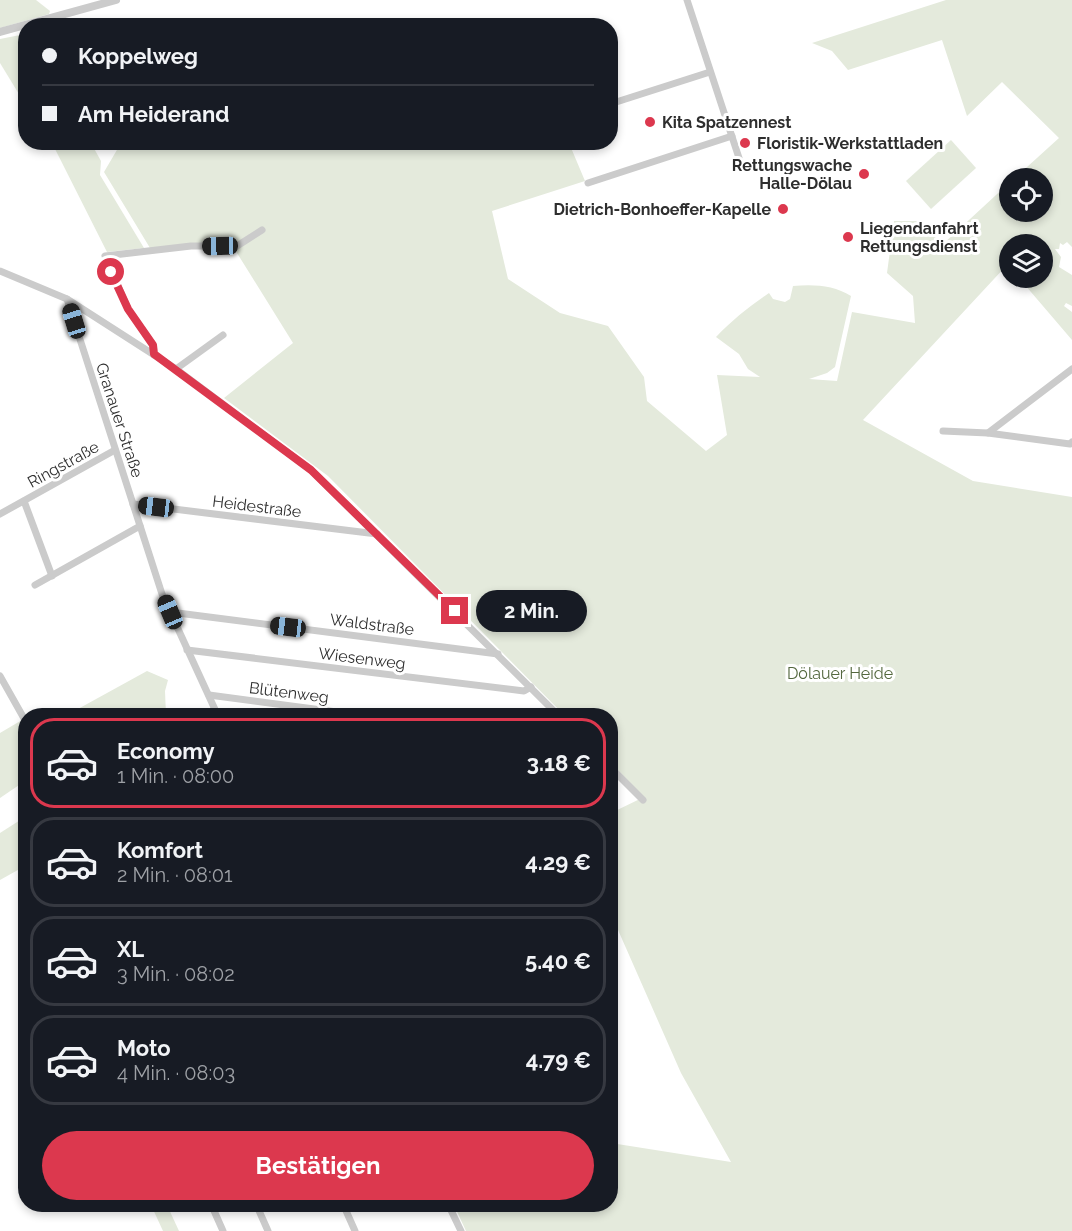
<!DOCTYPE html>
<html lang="de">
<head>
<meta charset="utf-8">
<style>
  :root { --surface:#171b24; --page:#20242c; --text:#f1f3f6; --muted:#9ea1a6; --line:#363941; --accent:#dc384e }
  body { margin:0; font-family:Raleway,sans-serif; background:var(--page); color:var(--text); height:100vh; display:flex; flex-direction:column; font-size:22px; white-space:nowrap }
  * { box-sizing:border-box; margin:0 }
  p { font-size:20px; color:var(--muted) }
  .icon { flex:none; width:33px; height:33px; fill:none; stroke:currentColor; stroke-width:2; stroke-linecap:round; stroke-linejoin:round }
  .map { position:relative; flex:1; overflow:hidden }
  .panel { position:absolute; left:18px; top:708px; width:600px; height:504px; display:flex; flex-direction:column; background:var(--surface); border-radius:24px; box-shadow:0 3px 9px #0003 }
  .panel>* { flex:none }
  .guide { position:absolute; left:18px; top:18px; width:600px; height:132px; border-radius:24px; box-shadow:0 3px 9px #0003; display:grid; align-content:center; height:132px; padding:0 24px; background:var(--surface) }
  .buttons { position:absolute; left:999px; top:168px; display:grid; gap:12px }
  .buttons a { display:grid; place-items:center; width:54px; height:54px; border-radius:50%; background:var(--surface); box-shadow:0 3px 9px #0003; font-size:30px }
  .end { position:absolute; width:27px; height:27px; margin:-14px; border:8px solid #dc384e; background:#fff; box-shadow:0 0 0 3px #fff }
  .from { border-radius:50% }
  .bubble { position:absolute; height:42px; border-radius:21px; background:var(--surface); box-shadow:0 3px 9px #0003; font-size:20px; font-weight:700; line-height:42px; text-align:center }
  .car { position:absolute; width:18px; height:36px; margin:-18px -9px; border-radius:8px; box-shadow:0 0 4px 2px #0007; background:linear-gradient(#222 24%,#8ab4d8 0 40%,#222 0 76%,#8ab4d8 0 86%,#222 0) }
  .guide b { display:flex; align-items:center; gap:21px; height:57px; font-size:22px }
  .guide b+b { border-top:2px solid var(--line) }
  .guide i { width:15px; height:15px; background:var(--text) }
  ul { padding:10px 0 0; list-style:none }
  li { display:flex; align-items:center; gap:18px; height:90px; margin:0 12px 9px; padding:0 12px; border:3px solid var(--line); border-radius:24px }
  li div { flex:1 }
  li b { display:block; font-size:22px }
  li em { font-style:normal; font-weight:700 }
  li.active { border-color:var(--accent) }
  li>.icon { width:54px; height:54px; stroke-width:1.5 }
  .action { display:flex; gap:12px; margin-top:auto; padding:12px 24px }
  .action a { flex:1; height:69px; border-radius:36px; background:var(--accent); color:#fff; font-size:24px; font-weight:700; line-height:69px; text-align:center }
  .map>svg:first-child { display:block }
</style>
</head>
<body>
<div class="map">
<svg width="1072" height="1231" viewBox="0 0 1072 1231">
  <rect width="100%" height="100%" fill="#fff"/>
  <g fill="#e4eadc">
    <path d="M0 0H36L50 11 49 14 0 28Z"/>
    <path d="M946 0H1072V247L1067 242 1063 245 1060 243 1059 249H1055L1061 257 1059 267 1072 275V306L1066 303 1064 306 1072 312V340L1019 278H1042V244H1010L1009 267 1007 265 863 420 973 481 1072 497V1231H466L454 1205 610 1204 611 1143 731 1162 681 1073 611 914V813L644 797 611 763 610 716 564 715 328 476 224 398 293 343 232 245 150 248 104 172 121 143H569L585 181 492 211 508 279 560 313 608 326 644 377 647 401 706 451 727 435 717 375 760 377 748 369 739 354 716 337C733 319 750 306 769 293L773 299 785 302 790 299 793 286C813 284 834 285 851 296L835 367 827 373 809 379 837 381 852 312 915 323 913 296 887 273 894 221H920L943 244 1009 183 1010 212H1042V178H1015L1059 138 1002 82 967 116 942 40 848 70 832 51 812 43Z"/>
    <path d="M25 34H26L25 104 0 63V39Z"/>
    <path d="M951 140 976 168 931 209 906 181Z"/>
    <path d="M52 143H91L101 161 100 175 144 248 107 252Z"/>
    <path d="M147 671 168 680 165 691 166 715H67Z"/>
    <path d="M22 720 25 726V781L0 798V733Z"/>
    <path d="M25 817V866L0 880V833Z"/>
    <path d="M151 1205H167L179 1231H163Z"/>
  </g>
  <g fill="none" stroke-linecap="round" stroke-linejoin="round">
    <g stroke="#cbcbcb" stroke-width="7">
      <path d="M687 0 740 161"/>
      <path d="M610 104 710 72"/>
      <path d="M588 183 732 136"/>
      <path d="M0 271 67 299 176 369 311 470 559 716"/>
      <path d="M67 299 162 594 218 716"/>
      <path d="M154 355 153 345 128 309 105 256 191 246H237L262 230"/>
      <path d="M176 369 223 335"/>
      <path d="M943 431 988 433 1072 369"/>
      <path d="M988 433 1070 444 1072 442"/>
      <path d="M24 501 52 576"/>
      <path d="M133 504 377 534"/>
      <path d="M0 514 115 450"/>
      <path d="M35 585 140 526"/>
      <path d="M170 612 498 654"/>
      <path d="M187 650 524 691 531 687"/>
      <path d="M0 676 26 722"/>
      <path d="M209 695 367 716"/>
      <path d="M610 767 643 800"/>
      <path d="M211 1204 223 1231"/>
      <path d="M256 1204 268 1231"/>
      <path d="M343 1204 355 1231"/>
      <path d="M448 1204 461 1231"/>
    </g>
    <path stroke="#cbcbcb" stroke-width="8" d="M0 32 116 0"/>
  </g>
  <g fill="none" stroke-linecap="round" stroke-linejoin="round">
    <path stroke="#dc384e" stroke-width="8" d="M111 272 128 309 153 345 154 354 311 470 455 611"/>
  </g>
  <g fill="#dc384e" stroke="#fff" stroke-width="2">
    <circle cx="650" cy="122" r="6"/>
    <circle cx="745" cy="143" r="6"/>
    <circle cx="864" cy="174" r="6"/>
    <circle cx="783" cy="209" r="6"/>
    <circle cx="848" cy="237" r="6"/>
  </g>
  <g text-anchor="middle" stroke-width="6" stroke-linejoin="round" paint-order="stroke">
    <g font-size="16" font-weight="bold" fill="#2e2e2e" stroke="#fff" text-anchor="start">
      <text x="662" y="128">Kita Spatzennest</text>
      <text x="757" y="149">Floristik-Werkstattladen</text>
      <text x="852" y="171" text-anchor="end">Rettungswache<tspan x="852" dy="18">Halle-Dölau</tspan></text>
      <text x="771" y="215" text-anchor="end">Dietrich-Bonhoeffer-Kapelle</text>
      <text x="860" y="234">Liegendanfahrt<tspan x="860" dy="18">Rettungsdienst</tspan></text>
    </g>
    <g font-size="16" fill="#2e2e2e" stroke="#fff">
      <text transform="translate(120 420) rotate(72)" y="6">Granauer Straße</text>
      <text transform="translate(63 464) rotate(-29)" y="6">Ringstraße</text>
      <text transform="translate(257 506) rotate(7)" y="6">Heidestraße</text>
      <text transform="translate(372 624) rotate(7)" y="6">Waldstraße</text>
      <text transform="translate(362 658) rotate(7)" y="6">Wiesenweg</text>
      <text transform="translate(289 692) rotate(7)" y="6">Blütenweg</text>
    </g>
    <g font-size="16" fill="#53673d" stroke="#fff">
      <text x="840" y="679">Dölauer Heide</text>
    </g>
  </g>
</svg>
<div class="buttons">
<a><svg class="icon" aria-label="locate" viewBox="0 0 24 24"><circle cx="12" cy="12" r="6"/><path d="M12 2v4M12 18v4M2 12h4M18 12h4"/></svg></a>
<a><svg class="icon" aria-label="layers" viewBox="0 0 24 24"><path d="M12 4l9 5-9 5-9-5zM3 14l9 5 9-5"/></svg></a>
</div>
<i class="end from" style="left:111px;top:272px"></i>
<i class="end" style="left:455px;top:611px"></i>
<div class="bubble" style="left:476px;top:590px;width:111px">2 Min.</div>
<i class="car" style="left:220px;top:246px;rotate:269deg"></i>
<i class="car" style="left:74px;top:321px;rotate:343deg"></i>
<i class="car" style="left:156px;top:507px;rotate:277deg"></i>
<i class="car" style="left:170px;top:612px;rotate:337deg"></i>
<i class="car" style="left:288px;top:627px;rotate:277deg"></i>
<div class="guide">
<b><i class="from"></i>Koppelweg</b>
<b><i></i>Am Heiderand</b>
</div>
<section class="panel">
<ul>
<li class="active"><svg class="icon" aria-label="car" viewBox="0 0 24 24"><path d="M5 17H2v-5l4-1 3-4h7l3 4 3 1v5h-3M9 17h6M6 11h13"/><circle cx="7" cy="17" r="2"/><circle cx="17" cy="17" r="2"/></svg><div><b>Economy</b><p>1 Min. · 08:00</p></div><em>3.18 €</em></li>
<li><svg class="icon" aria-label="car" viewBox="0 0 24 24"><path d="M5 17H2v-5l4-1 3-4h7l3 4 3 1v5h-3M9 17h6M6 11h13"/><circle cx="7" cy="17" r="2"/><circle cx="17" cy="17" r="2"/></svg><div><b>Komfort</b><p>2 Min. · 08:01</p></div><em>4.29 €</em></li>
<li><svg class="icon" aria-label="car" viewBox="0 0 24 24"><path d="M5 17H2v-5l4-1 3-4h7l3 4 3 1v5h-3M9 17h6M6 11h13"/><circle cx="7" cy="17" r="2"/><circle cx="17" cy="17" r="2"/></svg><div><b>XL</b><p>3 Min. · 08:02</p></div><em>5.40 €</em></li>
<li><svg class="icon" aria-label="car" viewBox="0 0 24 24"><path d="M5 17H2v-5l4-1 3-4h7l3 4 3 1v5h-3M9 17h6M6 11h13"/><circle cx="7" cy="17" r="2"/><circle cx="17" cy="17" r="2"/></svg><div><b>Moto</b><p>4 Min. · 08:03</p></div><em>4.79 €</em></li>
</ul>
<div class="action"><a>Bestätigen</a></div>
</section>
</div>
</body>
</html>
